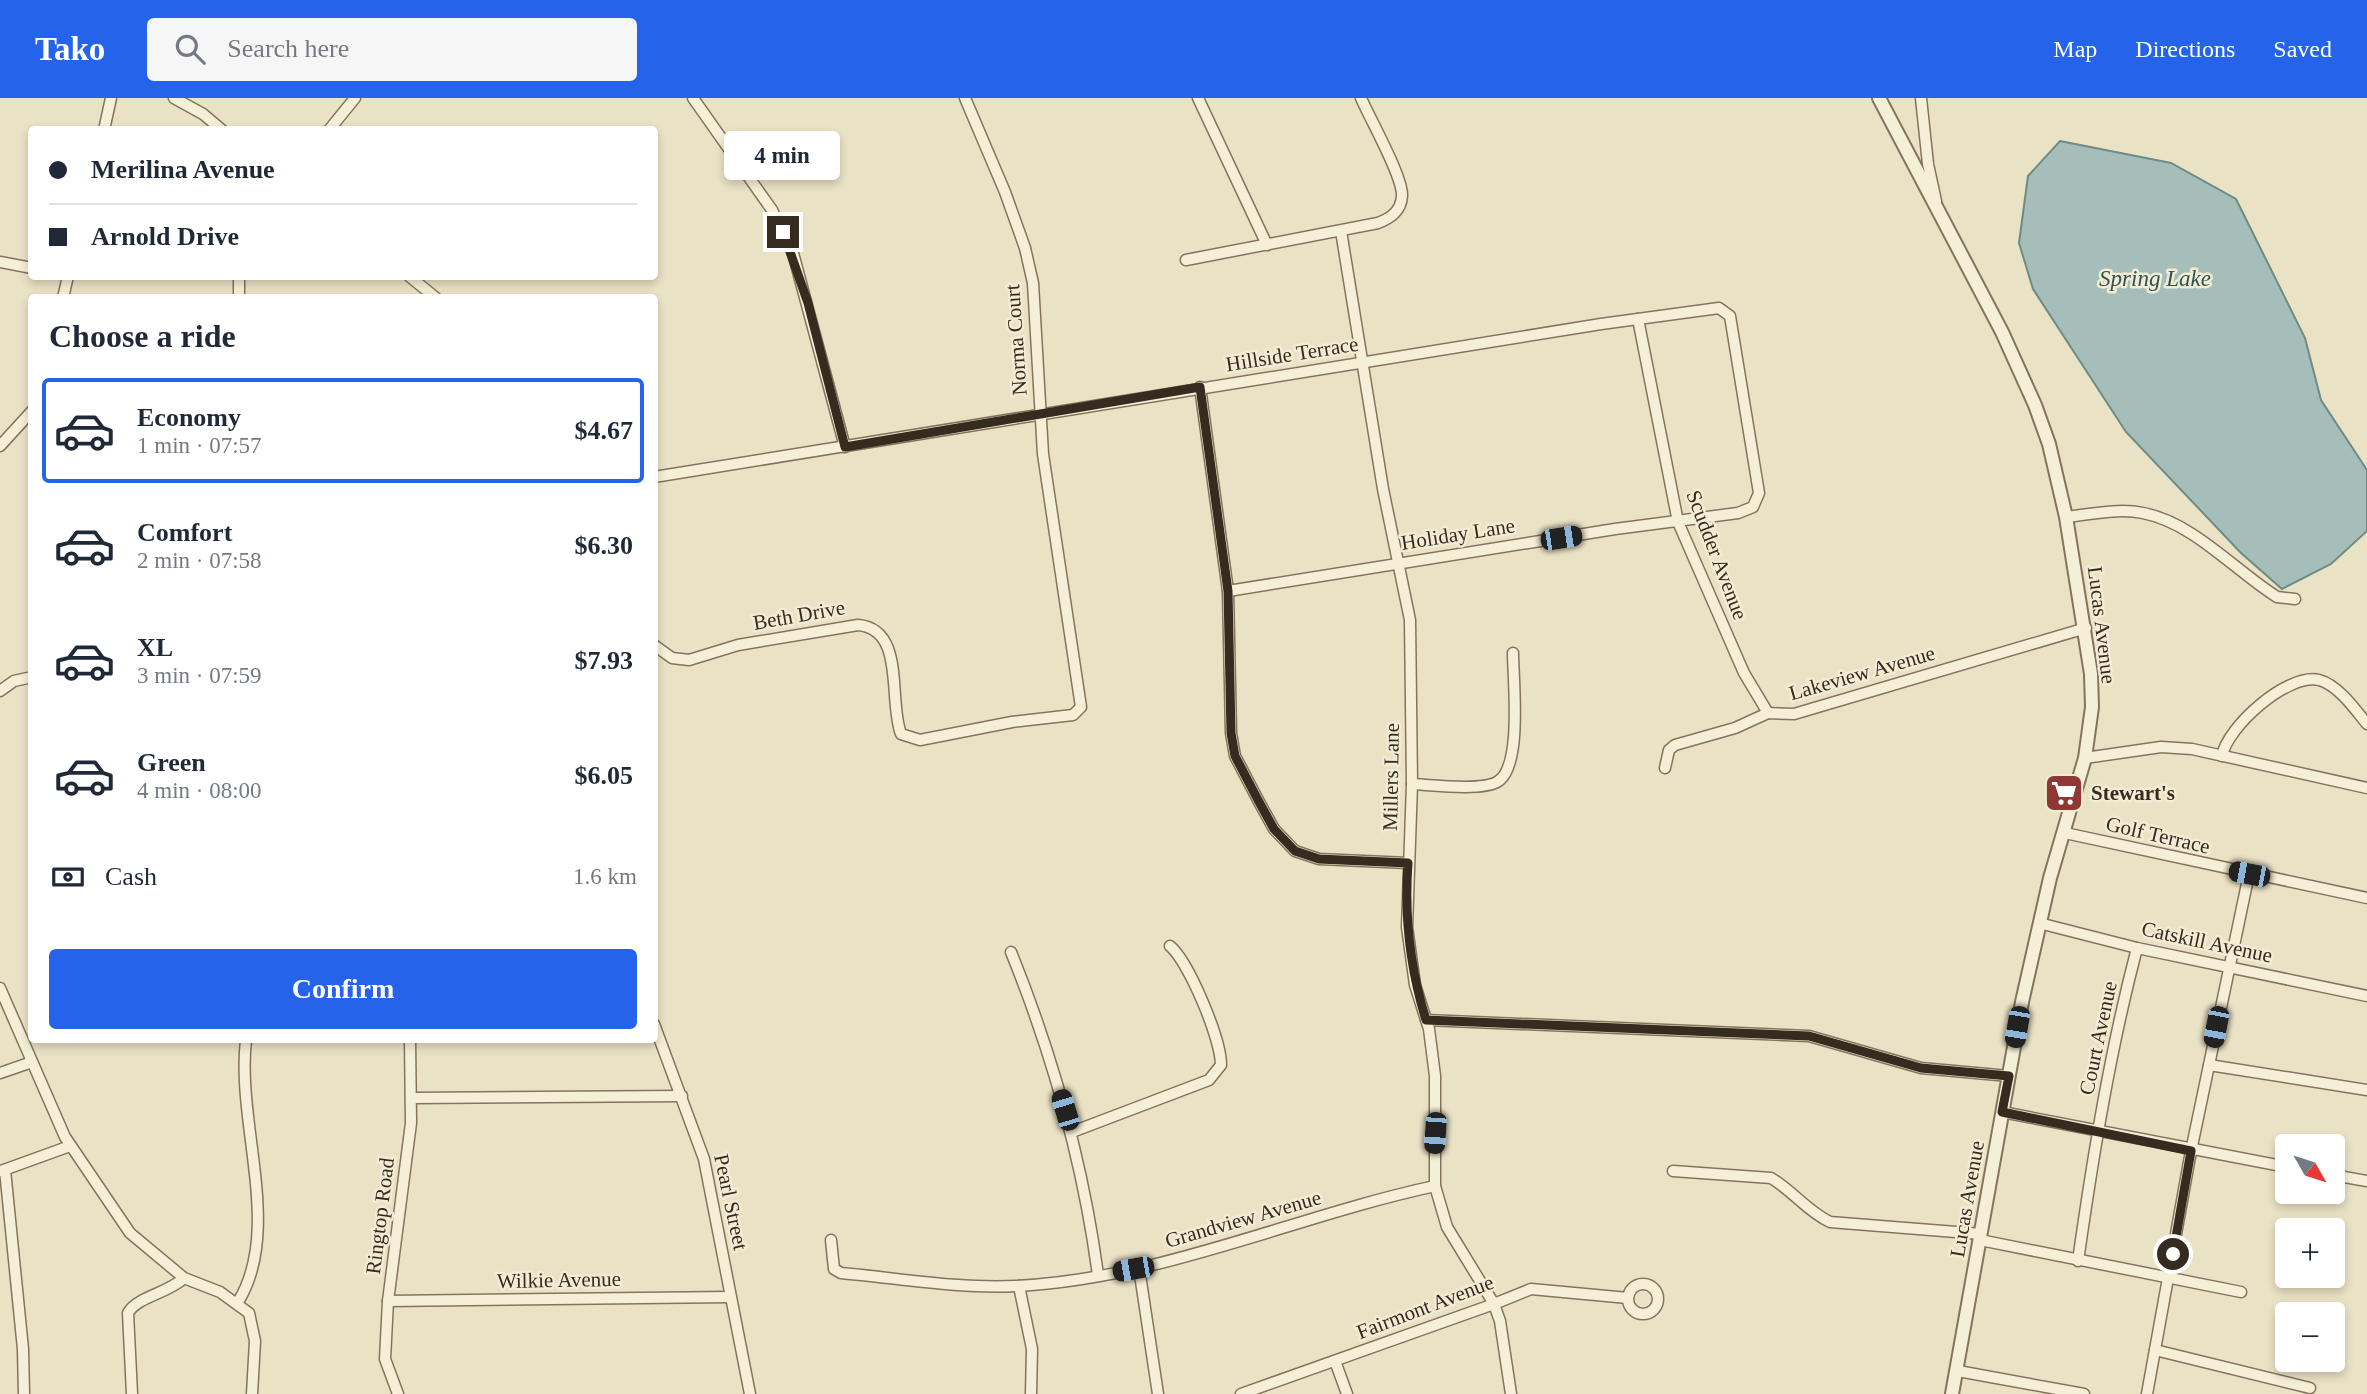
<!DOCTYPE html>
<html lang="en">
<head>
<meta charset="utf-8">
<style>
  :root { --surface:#fff; --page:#f6f6f7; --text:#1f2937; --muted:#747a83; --line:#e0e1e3; --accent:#2563eb }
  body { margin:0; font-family:Georgia,serif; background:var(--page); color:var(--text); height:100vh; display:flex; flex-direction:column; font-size:26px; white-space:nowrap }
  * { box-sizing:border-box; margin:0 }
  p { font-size:23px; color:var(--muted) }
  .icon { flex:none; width:38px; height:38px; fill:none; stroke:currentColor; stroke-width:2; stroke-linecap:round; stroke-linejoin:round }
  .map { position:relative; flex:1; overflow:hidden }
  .side { position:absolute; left:28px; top:196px; width:630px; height:749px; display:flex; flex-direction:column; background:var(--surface); border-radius:7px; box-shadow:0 4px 10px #0003 }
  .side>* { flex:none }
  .top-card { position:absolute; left:28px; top:28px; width:630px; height:154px; border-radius:7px; box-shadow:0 4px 10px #0003; display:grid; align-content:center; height:154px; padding:0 21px; background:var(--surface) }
  .needle { width:46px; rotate:129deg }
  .tools { position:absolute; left:2275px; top:1036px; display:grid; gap:14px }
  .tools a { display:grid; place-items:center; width:70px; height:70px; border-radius:7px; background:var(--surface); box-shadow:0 4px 10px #0003; font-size:35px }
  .end { position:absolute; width:32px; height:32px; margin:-16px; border:9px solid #352b1f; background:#fff; box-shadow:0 0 0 4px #fff }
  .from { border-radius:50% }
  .bubble { position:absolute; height:49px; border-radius:7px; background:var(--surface); box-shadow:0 4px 10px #0003; font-size:23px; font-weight:800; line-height:49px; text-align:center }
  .car { position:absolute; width:21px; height:42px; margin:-21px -10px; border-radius:9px; box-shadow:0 0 5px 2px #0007; background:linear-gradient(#222 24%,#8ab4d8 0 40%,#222 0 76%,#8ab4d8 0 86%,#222 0) }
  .top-card b { display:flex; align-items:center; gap:24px; height:66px; font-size:26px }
  .top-card b+b { border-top:2px solid var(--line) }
  .top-card i { width:18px; height:18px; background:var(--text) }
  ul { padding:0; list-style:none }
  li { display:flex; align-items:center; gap:21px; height:105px; margin:0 14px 10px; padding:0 7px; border:4px solid transparent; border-radius:7px }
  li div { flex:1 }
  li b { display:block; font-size:26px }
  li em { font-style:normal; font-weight:800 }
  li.current { border-color:var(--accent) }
  li>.icon { width:63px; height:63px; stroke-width:1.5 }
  h2 { padding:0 21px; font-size:32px; line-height:84px }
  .pay { display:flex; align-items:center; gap:18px; height:77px; padding:0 21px; font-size:26px }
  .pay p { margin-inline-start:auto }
  .primary-button { display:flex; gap:14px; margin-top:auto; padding:14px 21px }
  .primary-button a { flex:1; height:80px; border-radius:7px; background:var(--accent); color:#fff; font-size:28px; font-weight:800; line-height:80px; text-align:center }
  header { display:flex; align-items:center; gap:42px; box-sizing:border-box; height:98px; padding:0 35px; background:var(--accent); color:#fff }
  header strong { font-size:33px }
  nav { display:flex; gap:38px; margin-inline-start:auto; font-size:24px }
  .search { width:490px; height:63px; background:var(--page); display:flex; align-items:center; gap:18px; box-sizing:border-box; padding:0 24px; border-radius:7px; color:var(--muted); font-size:26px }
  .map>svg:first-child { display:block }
</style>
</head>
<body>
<header>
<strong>Tako</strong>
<div class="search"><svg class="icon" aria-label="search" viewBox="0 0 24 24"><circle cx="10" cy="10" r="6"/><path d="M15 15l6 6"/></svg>Search here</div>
<nav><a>Map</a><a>Directions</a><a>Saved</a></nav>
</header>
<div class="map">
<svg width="2367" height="1296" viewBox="0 0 2367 1296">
  <rect width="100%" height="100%" fill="#eae2c5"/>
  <path fill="#a6beb9" stroke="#6e8b86" stroke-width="2" d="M2060 43 2171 65 2236 101 2305 240 2321 302 2367 372V433L2331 466 2282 491 2241 455 2126 334 2033 191 2019 145 2028 78Z"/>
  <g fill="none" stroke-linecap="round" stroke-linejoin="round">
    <g stroke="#84745d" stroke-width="13">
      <g id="minor">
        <path d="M174 0 203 16 222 32"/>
        <path d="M693 0 772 112 793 155 845 349"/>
        <path d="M1198 0 1267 147"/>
        <path d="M1921 0 1928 66 1936 103"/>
        <path d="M104 32 111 0"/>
        <path d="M329 32 355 0"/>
        <path d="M1341 133 1383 391 1410 522 1412 686 1407 829 1415 887 1429 931 1435 978V1088L1447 1129 1494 1206 1500 1223 1511 1296"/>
        <path d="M1186 162 1378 125C1391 120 1401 113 1402 98 1403 79 1370 21 1361 0"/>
        <path d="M0 164 32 170"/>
        <path d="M239 178V200"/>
        <path d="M409 178 436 200"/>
        <path d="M63 200 68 178"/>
        <path d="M1638 221 1678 424 1744 575 1768 615"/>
        <path d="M1200 289 1228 493 1231 635 1235 658 1258 702 1274 731 1295 753 1319 761 1408 765"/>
        <path d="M0 348 32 313"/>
        <path d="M654 379 1601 226 1719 210 1730 218 1759 395 1753 409 1738 415 1615 431 1228 493"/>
        <path d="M2066 419C2091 416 2119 410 2143 415 2194 425 2234 472 2277 499L2295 501"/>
        <path d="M654 547 672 560 689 562 738 547 858 527C906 531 888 602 901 636L920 642 1012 624 1073 617 1081 609 1043 356 1033 185 1025 150 1005 94 965 0"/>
        <path d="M0 593 14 583 32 579"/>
        <path d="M2222 658C2227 629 2287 575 2319 582 2338 587 2355 611 2367 626"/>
        <path d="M2085 660 2161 649 2192 651 2367 690"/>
        <path d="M1665 670 1669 652 1675 647 1735 630 1768 615 1794 616 2086 530"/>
        <path d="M1412 686C1432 687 1481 693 1497 684 1523 670 1513 582 1513 555"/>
        <path d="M2065 735 2367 800"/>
        <path d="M2039 825 2137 850 2367 898"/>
        <path d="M1011 854C1053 958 1083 1065 1098 1177"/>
        <path d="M0 890 65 1039 130 1135 184 1180 220 1194 249 1215 255 1243 252 1296"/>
        <path d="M1426 922 1809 938 1921 970 2009 978"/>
        <path d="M654 926 704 1061 750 1296"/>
        <path d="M2209 967 2367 992"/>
        <path d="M0 975 32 964"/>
        <path d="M413 1000 682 998"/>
        <path d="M2002 1014 2287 1069"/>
        <path d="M1072 1034 1209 982 1221 967C1221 941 1189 864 1170 848"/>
        <path d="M5 1072 23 1251 24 1296"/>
        <path d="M1 1073 70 1048"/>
        <path d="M1673 1073 1771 1080C1793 1093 1807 1113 1830 1124L1981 1136"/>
        <path d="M2333 1077 2367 1083"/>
        <path d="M831 1142 834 1171 841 1175C898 1180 959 1191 1016 1188 1161 1181 1295 1118 1435 1088"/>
        <path d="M1980 1142 2241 1194"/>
        <path d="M2078 1163C2093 1058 2110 953 2137 850"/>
        <path d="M1139 1170 1158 1296"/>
        <circle cx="1643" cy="1201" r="15"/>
        <path d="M1019 1188 1032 1251 1031 1296"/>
        <path d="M388 1203 730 1199"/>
        <path d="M238 1204C283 1131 236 1026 246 942"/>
        <path d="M2155 1252 2310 1290"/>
        <path d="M1335 1263 1347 1296"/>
        <path d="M1958 1273 2084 1296"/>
        <path d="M132 1296 128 1215C138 1198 167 1196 184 1180"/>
        <path d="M398 1296 385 1261 388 1203 411 1025 410 942"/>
        <path d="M1241 1296 1494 1206 1531 1191 1628 1200"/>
        <path d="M2147 1296 2191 1053 2249 776"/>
      </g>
    </g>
    <g stroke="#84745d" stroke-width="16">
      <path id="tertiary" d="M1879 0 2002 234 2035 307 2049 346 2066 419 2091 576 2092 609 2085 660 2050 780 2022 904 1952 1296"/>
    </g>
    <use href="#minor" stroke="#f6efd7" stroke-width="10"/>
    <use href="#tertiary" stroke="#f6efd7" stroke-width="12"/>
  </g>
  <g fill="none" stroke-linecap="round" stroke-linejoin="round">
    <path stroke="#352b1f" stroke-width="9" d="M783 134 808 205 845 349 1200 289 1228 493 1231 635 1235 658 1258 702 1274 731 1295 753 1319 761 1408 765C1404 819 1410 870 1426 922L1809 938 1921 970 2009 978 2002 1014 2191 1053 2173 1156"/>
  </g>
  <defs>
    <g id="supermarket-square" transform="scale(2.0125)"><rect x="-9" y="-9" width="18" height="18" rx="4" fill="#8d3832" stroke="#f2ecd4"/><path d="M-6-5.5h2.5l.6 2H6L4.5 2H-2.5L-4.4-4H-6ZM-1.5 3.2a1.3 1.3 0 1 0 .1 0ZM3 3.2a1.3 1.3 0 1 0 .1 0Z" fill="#fff"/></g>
  </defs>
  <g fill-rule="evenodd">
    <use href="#supermarket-square" x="2064" y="695"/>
  </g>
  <g text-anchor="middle" stroke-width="5" stroke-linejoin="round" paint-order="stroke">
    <g font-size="21" fill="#352b1f" stroke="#f2ecd4">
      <text transform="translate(1016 242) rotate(-94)" y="7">Norma Court</text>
      <text transform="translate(1292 256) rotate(-9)" y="7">Hillside Terrace</text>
      <text transform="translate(1458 436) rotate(-9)" y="7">Holiday Lane</text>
      <text transform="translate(1717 457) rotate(69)" y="7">Scudder Avenue</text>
      <text transform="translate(799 517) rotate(-10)" y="7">Beth Drive</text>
      <text transform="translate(2102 527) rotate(83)" y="7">Lucas Avenue</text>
      <text transform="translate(1862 575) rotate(-16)" y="7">Lakeview Avenue</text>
      <text transform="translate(1391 679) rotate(-89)" y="7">Millers Lane</text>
      <text transform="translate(2158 737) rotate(13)" y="7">Golf Terrace</text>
      <text transform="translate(2207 844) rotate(12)" y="7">Catskill Avenue</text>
      <text transform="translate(2098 940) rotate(-78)" y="7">Court Avenue</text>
      <text transform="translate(1967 1101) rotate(-80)" y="7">Lucas Avenue</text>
      <text transform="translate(731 1104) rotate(78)" y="7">Pearl Street</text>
      <text transform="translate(380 1118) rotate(-83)" y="7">Ringtop Road</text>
      <text transform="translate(1243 1121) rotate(-16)" y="7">Grandview Avenue</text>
      <text transform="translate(559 1182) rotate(-1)" y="7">Wilkie Avenue</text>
      <text transform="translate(1425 1209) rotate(-21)" y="7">Fairmont Avenue</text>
    </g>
    <g font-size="21" font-weight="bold" fill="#352b1f" stroke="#f2ecd4" text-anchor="start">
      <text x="2091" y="702">Stewart's</text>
    </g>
    <g font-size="23" font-style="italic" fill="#305353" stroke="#f2ecd4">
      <text x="2155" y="188">Spring Lake</text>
    </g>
  </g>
</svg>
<div class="tools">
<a><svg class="needle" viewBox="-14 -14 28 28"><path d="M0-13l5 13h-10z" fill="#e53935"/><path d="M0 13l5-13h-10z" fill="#747a83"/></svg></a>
<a>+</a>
<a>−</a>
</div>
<i class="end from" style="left:2173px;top:1156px"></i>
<i class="end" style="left:783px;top:134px"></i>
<div class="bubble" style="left:724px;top:33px;width:116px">4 min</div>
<i class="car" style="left:1561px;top:440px;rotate:81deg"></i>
<i class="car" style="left:2249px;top:776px;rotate:281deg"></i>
<i class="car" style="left:2017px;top:929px;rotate:190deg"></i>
<i class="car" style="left:2216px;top:929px;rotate:191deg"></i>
<i class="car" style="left:1065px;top:1012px;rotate:343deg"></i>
<i class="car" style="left:1435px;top:1035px;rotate:184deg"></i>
<i class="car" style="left:1133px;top:1171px;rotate:260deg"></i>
<div class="top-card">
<b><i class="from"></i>Merilina Avenue</b>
<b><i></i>Arnold Drive</b>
</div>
<section class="side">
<h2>Choose a ride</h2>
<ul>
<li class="current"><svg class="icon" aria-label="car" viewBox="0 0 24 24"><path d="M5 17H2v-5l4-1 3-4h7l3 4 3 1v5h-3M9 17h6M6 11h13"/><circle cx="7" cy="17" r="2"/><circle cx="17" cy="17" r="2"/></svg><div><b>Economy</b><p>1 min · 07:57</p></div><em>$4.67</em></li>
<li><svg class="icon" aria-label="car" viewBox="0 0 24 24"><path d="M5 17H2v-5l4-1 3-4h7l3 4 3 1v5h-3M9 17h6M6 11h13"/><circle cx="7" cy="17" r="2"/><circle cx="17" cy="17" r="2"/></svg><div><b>Comfort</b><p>2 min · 07:58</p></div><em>$6.30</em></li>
<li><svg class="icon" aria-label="car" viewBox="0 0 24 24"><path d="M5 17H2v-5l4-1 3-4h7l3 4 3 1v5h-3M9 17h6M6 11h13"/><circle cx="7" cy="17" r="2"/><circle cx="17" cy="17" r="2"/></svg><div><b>XL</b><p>3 min · 07:59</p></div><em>$7.93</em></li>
<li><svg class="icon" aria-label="car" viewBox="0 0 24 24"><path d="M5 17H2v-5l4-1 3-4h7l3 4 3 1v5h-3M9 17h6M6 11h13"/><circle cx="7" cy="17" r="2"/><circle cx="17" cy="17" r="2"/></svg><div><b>Green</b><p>4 min · 08:00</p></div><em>$6.05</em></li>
</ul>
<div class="pay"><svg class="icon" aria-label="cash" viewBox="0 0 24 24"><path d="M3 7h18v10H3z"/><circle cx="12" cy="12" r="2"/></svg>Cash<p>1.6 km</p></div>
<div class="primary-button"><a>Confirm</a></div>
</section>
</div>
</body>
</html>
